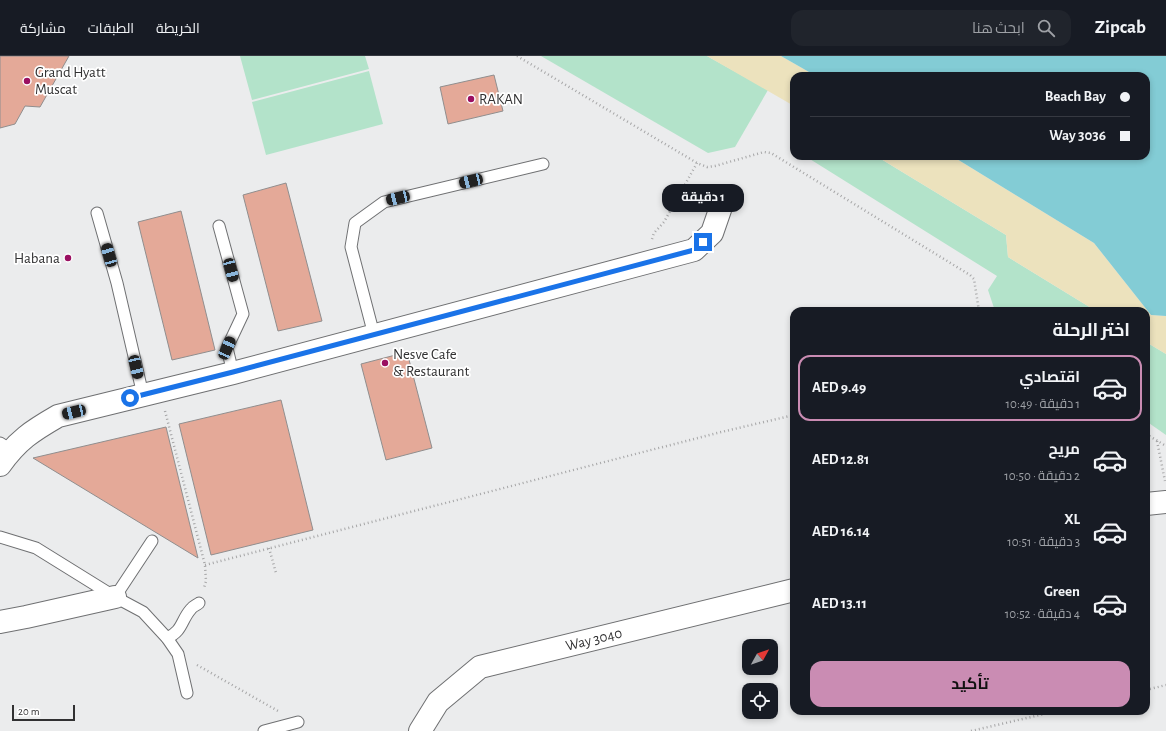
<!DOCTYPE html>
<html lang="ar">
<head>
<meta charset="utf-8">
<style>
  :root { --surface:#171b24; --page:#20242c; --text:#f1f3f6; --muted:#9ea1a6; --line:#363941; --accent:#ca8cb3 }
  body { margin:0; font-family:"Alegreya Sans",Cairo,sans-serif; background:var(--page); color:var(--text); direction:rtl; height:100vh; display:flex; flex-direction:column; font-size:15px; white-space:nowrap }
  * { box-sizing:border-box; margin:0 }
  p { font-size:13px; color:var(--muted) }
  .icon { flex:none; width:22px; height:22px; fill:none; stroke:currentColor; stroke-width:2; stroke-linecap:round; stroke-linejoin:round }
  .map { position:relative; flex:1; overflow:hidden; direction:ltr }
  .drawer { position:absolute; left:790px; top:251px; width:360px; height:408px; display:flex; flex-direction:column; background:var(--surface); border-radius:12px; box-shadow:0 2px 6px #0003; direction:rtl }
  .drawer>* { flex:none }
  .guide { position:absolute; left:790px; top:16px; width:360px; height:88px; border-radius:12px; box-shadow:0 2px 6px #0003; direction:rtl; display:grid; align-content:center; height:88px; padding:0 20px; background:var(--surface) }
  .needle { width:26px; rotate:50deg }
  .buttons { position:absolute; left:742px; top:583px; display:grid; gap:8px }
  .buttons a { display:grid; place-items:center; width:36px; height:36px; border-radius:8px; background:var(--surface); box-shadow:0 2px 6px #0003; font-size:20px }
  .scale { position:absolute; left:12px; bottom:10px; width:63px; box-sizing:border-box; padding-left:4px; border:2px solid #313132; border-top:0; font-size:11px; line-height:14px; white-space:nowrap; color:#313132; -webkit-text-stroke:3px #fff; paint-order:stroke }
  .end { position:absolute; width:18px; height:18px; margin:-9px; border:5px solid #1a73e8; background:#fff; box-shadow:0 0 0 2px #fff }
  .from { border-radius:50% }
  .bubble { position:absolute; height:28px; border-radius:12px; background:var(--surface); box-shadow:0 2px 6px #0003; font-size:13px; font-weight:700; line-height:28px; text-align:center; direction:rtl }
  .car { position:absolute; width:12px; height:24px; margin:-12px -6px; border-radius:5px; box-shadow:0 0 3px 1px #0007; background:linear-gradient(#222 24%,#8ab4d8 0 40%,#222 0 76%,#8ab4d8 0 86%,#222 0) }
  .guide b { display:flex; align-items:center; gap:14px; height:38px; font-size:15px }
  .guide b+b { border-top:1px solid var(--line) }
  .guide i { width:10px; height:10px; background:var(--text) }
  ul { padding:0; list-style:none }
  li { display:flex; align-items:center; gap:12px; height:66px; margin:0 8px 6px; padding:0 12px; border:2px solid transparent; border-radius:12px }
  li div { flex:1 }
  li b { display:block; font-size:15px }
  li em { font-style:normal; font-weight:700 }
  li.on { border-color:var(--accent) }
  li>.icon { width:36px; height:36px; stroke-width:1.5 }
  h2 { padding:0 20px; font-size:18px; line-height:48px }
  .cta { display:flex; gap:8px; margin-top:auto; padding:8px 20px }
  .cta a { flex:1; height:46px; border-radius:12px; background:var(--accent); color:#111; font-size:16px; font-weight:700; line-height:46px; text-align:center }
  header { display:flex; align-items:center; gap:24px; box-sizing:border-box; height:56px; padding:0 20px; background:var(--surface); border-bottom:1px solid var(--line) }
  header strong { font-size:19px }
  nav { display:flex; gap:22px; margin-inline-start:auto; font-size:14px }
  .search { width:280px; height:36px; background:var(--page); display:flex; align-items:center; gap:10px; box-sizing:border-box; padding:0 14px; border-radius:12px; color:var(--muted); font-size:15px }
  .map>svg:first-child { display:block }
</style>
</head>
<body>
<header>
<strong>Zipcab</strong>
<div class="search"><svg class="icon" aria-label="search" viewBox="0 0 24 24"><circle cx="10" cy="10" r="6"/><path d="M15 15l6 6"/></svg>ابحث هنا</div>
<nav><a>الخريطة</a><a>الطبقات</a><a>مشاركة</a></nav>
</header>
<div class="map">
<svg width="1166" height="675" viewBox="0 0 1166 675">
  <rect width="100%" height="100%" fill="#ebeced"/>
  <g fill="#b3e3ca">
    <path d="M240 0H365L369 13 252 44Z"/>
    <path d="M541 0H707L768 34 735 91 708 97Z"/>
    <path d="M369 15 383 68 266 99 252 46Z"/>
    <path d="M805 100H876L1006 179 1008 201 1096 255H995L988 234 997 220Z"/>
    <path d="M1146 286 1166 298V379L1146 365Z"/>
  </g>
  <g fill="#ece2bd">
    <path d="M707 0H781L816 20H794V50Z"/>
    <path d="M876 100H952L1094 187 1151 259 1166 260V298L1146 286V255H1096L1008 201 1006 179Z"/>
  </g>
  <path fill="#83ccd5" d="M781 0H1166V260L1151 259 1094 187 952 100H1146V20H816Z"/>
  <g fill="#e4a998" stroke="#908e8e">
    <path d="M0 0H69L40 51 25 50 15 68 0 72Z"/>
    <path d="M494 19 503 55 448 68 440 31Z"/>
    <path d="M286 127 322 265 278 275 243 139Z"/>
    <path d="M181 155 215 294 172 304 138 166Z"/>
    <path d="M407 296 432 392 386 404 361 308Z"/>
    <path d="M281 344 313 474 211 499 179 368Z"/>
    <path d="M166 371 198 502 33 402Z"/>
  </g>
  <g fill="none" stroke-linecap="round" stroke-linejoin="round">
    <g stroke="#6f7072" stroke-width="13">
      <g id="service">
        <path d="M97 157 117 227 143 339"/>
        <path d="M219 170 243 258 227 292 233 317"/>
        <path d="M374 279 351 191 355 167 384 146 543 108"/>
        <path d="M0 387 11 394"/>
        <path d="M0 481 36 492 115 541 143 556 167 582 178 598 187 637"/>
        <path d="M115 541 152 485"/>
        <path d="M167 582C183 575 181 564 191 553 193 550 197 549 199 547"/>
        <path d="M264 675 298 666"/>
      </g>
    </g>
    <g stroke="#6f7072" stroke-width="24">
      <g id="minor">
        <path d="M0 409C18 384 32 375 58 360L233 317 694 194 712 177 722 148"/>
        <path d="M1146 448 1166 446"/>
        <path d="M0 566 26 561 115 541"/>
        <path id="s1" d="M420 675 438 646 480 611 794 534"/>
      </g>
    </g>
    <g stroke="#a6a6a7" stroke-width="2.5" stroke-dasharray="1 3" stroke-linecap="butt">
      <path d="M517 0 697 107 707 111 715 110 764 96 771 97 970 219 974 223 979 255"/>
      <path d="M652 183 654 177 664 166 697 107"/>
      <path d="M165 355 205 509 206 525 204 532"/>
      <path d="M1146 378 1166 390"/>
      <path d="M1157 385 1165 425"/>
      <path d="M269 492 276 517"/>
      <path d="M205 509 717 377 794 359"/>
      <path d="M197 609 278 655"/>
      <path d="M1146 634 1166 629"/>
      <path d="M971 675 1057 655"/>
    </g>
    <use href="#service" stroke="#fff" stroke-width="11"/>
    <use href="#minor" stroke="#fff" stroke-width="22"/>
  </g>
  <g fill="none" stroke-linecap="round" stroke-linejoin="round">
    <path stroke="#1a73e8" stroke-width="5" d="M130 342 233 316 694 194 703 186"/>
  </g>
  <g fill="#9a0f61" stroke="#fff" stroke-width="1.5">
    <circle cx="27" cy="25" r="4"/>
    <circle cx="471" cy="43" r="4"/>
    <circle cx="68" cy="202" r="4"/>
    <circle cx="385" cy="307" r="4"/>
  </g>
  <g text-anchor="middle" stroke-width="3.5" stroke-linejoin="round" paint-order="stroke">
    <g font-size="15" fill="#313132" stroke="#fff" text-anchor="start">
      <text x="35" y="21">Grand Hyatt<tspan x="35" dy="17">Muscat</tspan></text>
      <text x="479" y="48">RAKAN</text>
      <text x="60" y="207" text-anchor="end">Habana</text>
      <text x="393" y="303">Nesve Cafe<tspan x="393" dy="17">&amp; Restaurant</tspan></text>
    </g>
    <g font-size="15" fill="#313132" stroke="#fff">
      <text dy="5" stroke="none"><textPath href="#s1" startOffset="206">Way 3040</textPath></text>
    </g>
  </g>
</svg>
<div class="buttons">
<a><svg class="needle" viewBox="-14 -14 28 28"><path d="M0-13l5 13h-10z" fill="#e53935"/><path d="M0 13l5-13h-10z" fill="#9ea1a6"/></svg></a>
<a><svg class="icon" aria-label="locate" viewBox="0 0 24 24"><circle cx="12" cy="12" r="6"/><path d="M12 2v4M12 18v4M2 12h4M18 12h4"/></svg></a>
</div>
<div class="scale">20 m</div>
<i class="end from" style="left:130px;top:342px"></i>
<i class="end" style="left:703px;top:186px"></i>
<div class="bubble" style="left:662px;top:128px;width:82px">1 دقيقة</div>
<i class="car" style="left:471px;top:125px;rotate:257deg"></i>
<i class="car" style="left:398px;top:142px;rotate:257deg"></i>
<i class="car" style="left:109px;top:199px;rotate:344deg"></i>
<i class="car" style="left:231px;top:214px;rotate:165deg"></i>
<i class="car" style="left:227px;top:292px;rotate:24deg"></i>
<i class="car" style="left:136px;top:311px;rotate:167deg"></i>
<i class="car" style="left:74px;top:356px;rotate:257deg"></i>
<div class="guide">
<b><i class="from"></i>Beach Bay</b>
<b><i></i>Way 3036</b>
</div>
<section class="drawer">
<h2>اختر الرحلة</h2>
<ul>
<li class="on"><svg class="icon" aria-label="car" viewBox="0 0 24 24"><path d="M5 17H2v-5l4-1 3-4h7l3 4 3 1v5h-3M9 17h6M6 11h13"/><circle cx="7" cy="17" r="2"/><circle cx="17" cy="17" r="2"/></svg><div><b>اقتصادي</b><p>1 دقيقة · 10:49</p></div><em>AED 9.49</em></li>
<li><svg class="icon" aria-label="car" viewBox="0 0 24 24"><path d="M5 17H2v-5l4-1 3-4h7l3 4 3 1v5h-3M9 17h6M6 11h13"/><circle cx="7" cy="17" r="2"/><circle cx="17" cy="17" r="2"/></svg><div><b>مريح</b><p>2 دقيقة · 10:50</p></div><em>AED 12.81</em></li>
<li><svg class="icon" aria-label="car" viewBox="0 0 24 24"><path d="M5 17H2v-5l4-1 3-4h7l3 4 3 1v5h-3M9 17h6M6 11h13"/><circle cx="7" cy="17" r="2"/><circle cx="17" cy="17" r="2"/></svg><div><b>XL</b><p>3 دقيقة · 10:51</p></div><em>AED 16.14</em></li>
<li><svg class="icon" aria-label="car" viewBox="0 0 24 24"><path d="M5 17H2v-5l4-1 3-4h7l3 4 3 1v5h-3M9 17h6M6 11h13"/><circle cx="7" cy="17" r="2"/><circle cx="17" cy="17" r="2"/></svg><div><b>Green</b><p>4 دقيقة · 10:52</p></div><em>AED 13.11</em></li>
</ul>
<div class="cta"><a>تأكيد</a></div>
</section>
</div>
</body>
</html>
